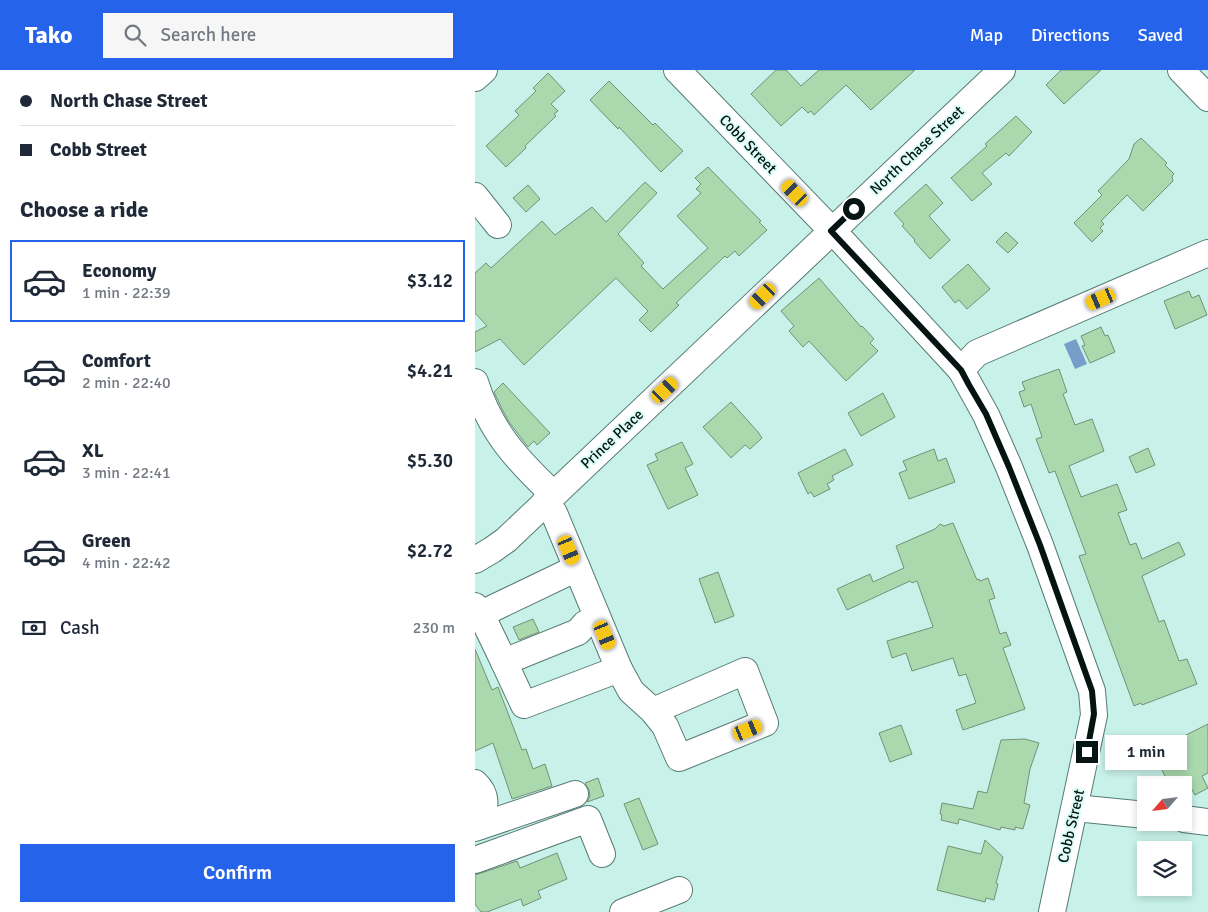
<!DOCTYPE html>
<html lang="en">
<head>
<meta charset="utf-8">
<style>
  :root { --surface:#fff; --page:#f6f6f7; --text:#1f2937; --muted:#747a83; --line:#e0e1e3; --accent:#2563eb }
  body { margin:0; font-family:Signika,sans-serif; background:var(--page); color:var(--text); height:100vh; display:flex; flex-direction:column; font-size:19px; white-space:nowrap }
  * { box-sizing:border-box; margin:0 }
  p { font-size:16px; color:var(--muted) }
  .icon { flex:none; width:28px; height:28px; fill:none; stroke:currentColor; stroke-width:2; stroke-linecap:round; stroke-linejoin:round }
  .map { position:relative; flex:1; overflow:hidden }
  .details { display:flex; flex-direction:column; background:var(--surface); width:475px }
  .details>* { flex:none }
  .guide { display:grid; align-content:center; height:110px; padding:0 20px; background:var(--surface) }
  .needle { width:32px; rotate:242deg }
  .fabs { position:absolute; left:662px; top:706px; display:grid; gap:10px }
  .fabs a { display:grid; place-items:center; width:55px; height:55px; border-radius:0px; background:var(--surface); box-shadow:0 2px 8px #0003; font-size:25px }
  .end { position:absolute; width:22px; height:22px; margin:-11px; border:6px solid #051412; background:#fff; box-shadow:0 0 0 2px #fff }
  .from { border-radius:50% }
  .bubble { position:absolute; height:35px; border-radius:0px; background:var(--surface); box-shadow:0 2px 8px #0003; font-size:16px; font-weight:600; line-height:35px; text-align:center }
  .car { position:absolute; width:15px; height:30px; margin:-15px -8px; border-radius:6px; box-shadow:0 0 4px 1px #0007; background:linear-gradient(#f5c518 24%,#345 0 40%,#f5c518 0 76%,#345 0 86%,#f5c518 0) }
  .guide b { display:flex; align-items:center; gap:18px; height:48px; font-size:19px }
  .guide b+b { border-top:1px solid var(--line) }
  .guide i { width:12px; height:12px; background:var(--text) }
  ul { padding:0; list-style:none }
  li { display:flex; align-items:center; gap:15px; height:82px; margin:0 10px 8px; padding:0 10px; border:2px solid transparent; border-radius:0px }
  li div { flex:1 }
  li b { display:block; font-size:19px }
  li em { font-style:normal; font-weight:600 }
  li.on { border-color:var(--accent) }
  li>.icon { width:45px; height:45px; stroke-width:1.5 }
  h2 { padding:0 20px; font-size:22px; line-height:60px }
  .pay { display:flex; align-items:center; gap:12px; height:55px; padding:0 20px; font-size:19px }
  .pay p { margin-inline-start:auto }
  .cta { display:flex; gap:10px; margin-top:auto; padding:10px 20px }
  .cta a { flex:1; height:58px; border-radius:0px; background:var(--accent); color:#fff; font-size:20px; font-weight:600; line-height:58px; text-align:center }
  header { display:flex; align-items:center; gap:30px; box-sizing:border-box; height:70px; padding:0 25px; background:var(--accent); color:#fff }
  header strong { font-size:24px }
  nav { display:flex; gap:28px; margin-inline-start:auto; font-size:18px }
  .search { width:350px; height:45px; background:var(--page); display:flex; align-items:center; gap:12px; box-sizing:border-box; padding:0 18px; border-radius:0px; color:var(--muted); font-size:19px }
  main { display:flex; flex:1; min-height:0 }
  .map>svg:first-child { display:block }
</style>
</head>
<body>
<header>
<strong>Tako</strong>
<div class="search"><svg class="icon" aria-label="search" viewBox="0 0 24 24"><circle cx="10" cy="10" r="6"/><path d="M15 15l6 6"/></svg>Search here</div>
<nav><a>Map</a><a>Directions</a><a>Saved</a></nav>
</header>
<main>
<section class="details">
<div class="guide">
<b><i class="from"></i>North Chase Street</b>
<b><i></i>Cobb Street</b>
</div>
<h2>Choose a ride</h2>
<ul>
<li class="on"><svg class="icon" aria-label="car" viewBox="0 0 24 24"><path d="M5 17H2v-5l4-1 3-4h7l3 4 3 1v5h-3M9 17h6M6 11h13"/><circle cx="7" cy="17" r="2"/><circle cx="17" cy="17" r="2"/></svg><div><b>Economy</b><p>1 min · 22:39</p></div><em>$3.12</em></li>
<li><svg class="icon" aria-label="car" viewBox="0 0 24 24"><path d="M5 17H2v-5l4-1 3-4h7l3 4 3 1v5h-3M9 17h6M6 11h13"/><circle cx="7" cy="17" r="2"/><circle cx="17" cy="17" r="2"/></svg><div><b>Comfort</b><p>2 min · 22:40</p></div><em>$4.21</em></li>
<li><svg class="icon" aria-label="car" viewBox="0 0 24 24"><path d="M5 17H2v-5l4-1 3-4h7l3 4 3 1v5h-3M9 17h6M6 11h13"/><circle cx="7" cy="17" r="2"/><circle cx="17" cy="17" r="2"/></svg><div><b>XL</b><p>3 min · 22:41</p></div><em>$5.30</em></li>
<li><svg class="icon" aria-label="car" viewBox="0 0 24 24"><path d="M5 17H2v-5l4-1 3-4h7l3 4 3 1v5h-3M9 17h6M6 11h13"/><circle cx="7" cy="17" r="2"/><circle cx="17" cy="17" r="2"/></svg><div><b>Green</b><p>4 min · 22:42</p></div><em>$2.72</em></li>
</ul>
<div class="pay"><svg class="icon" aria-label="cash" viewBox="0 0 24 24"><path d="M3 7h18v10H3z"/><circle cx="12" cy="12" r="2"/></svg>Cash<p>230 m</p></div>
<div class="cta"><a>Confirm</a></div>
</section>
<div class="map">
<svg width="733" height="842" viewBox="0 0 733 842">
  <rect width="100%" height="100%" fill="#c8f2e9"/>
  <path fill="#779ec9" d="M601 269 612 294 600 299 589 274Z"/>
  <g fill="#abd9ae" stroke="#768f77">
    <path d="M301 0H311L326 16 344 0H440L396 40 371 15 339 45 336 41 333 43 327 37 306 56 276 24Z"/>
    <path d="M586 0H626L589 34 571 15Z"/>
    <path d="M73 3 90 21 76 34 83 41 79 44 81 46 50 76 51 78 31 97 11 76 44 45 40 41 61 21 58 18Z"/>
    <path d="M134 11 178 55 180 53 208 81 186 102 144 57 143 59 115 30Z"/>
    <path d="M541 46 557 62 534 86 531 83 507 103 517 114 497 131 476 108 512 76 510 74Z"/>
    <path d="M666 68 692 93 690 95 699 104 697 106 698 111 668 141 652 125 626 151 629 154 625 158 628 161 617 172 599 153 627 125 623 121 654 89 659 74Z"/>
    <path d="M233 97 286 151 284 152 292 160 264 186 260 181 252 188 250 186 201 233 204 235 176 262 164 250 173 241 141 208 49 295 25 269 0 282V262L12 256 0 243V203L11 193 16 198 67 151 80 165 117 137 131 152 170 112 182 123 143 164 169 193 166 196 188 219 233 178 202 146 226 123 221 119 226 114 220 108Z"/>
    <path d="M451 114 468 133 454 146 475 170 455 189 439 171 440 170 427 156 429 154 419 143Z"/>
    <path d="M53 115 65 129 51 142 38 128Z"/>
    <path d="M531 162 543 173 533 183 521 172Z"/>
    <path d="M493 194 515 219 492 239 484 230 480 233 467 217Z"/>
    <path d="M344 208 386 257 387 256 399 269 395 273 403 281 371 311 334 271 328 277 314 261 319 256 306 241Z"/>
    <path d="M714 221 717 228 724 225 732 245 700 259 689 231Z"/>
    <path d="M626 257 630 266 633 265 640 282 615 293 607 276 610 275 606 266Z"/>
    <path d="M584 299 592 322 588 324 600 355 617 349 629 381 594 396 606 427 642 414 652 440 643 443 655 475 661 473 667 489 704 472 710 485 667 506 684 552 689 550 704 591 712 589 722 614 667 635 666 633 659 636 604 486 611 484 580 401 574 403 561 369 567 367 556 334 549 337 544 322 550 320 547 312Z"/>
    <path d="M28 313 75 363 62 375 59 371 53 377 34 352 27 339 19 322Z"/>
    <path d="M408 323 420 347 386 366 373 343Z"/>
    <path d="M256 332 283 362 287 368 275 379 270 375 256 388 228 357Z"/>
    <path d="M207 372 218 394 210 398 223 425 193 439 172 395 183 390 180 384Z"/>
    <path d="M673 378 680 395 661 403 654 387Z"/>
    <path d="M370 379 378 395 357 406 359 410 352 414 355 419 339 427 336 422 333 424 323 403Z"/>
    <path d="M459 379 463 391 471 388 480 412 434 429 424 403 432 400 428 391Z"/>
    <path d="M478 453 502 510 504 509 505 511 513 508 520 528 514 530 525 564 531 562 536 575 528 578 550 639 488 660 481 640 501 633 491 604 484 606 478 588 437 601 431 583 417 588 412 571 458 557 442 511 437 513 435 511 372 540 362 519 395 504 398 512 429 498 421 476 460 459 465 454 469 456Z"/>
    <path d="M243 502 259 546 240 553 224 509Z"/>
    <path d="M58 549 64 562 44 570 38 557Z"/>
    <path d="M0 579 17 620 23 617 47 680 51 679 58 699 70 694 77 716 37 729 18 673 0 681Z"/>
    <path d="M733 654V703L727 706 733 718 720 725 714 714 709 716V707L694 715 680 685 709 671 707 667Z"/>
    <path d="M426 655 437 684 415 692 404 663Z"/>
    <path d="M550 669 564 673 555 699 549 733 555 735 548 759 540 757V760L526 757 525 760 484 749 483 754 466 750 467 745 465 744 467 733 498 739 503 721 512 723 526 670Z"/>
    <path d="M123 708 129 726 112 732 115 726 114 720 110 713Z"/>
    <path d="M164 728 183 774 168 780 149 734Z"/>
    <path d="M510 770 528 787 521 813 523 814 519 830 511 828 510 832 462 820 473 776 506 784Z"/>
    <path d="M82 783 92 809 63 821 66 828 48 836 46 829 12 842H6L0 834V805L42 791 45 798Z"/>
  </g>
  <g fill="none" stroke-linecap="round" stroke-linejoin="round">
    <g stroke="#557b74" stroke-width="28">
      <g id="minor">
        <path d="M202 0 368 172 486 300 511 345 534 397 565 475 617 621 619 645 577 842"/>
        <path d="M706 0 733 28"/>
        <path d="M0 8 9 0"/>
        <path d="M0 126 23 155"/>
        <path d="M486 300 502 283 733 183"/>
        <path d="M0 312C15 361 42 390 78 424"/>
        <path d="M70 432 79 443 144 599 156 621 178 641 190 656 204 688 290 653 270 601 178 641"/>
        <path d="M0 490 17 480 31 470 527 0"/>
        <path d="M0 536 6 544 102 498"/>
        <path d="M6 544 29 592 103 562 110 554 122 548"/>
        <path d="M29 592 49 635 144 599"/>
        <path d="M0 713C11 723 14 739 0 747"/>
        <path d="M600 738 671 745"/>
        <path d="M709 749 733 752"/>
        <path d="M0 758 100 724"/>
        <path d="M0 790 113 749 127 784"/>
        <path d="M148 842 204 820"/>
      </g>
    </g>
    <use href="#minor" stroke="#fff" stroke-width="26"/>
  </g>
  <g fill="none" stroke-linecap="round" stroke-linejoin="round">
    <path stroke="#051412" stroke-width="6" d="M379 139 356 161 486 300 494 315 511 344 534 397 565 475 617 621 619 644 612 682"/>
  </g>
  <g text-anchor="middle" stroke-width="4" stroke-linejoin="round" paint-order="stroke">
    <g font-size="15" fill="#051412" stroke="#dcfdf6">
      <text transform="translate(273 74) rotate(46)" y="5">Cobb Street</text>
      <text transform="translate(442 80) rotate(-43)" y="5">North Chase Street</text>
      <text transform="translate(137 369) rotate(-43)" y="5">Prince Place</text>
      <text transform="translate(596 756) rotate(-77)" y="5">Cobb Street</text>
    </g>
  </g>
</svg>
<div class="fabs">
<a><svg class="needle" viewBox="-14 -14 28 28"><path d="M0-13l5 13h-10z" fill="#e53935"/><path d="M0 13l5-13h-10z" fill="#747a83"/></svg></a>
<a><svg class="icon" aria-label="layers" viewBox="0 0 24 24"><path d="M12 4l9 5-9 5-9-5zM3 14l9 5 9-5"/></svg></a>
</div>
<i class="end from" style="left:379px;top:139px"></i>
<i class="end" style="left:612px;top:682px"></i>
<div class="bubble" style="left:630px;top:665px;width:82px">1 min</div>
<i class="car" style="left:320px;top:123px;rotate:316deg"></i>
<i class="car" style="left:288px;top:226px;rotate:226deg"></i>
<i class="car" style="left:626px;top:229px;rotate:247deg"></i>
<i class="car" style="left:190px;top:320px;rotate:47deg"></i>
<i class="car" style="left:94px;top:480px;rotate:157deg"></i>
<i class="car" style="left:130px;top:565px;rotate:157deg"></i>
<i class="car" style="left:273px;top:660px;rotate:68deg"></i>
</div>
</main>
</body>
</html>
